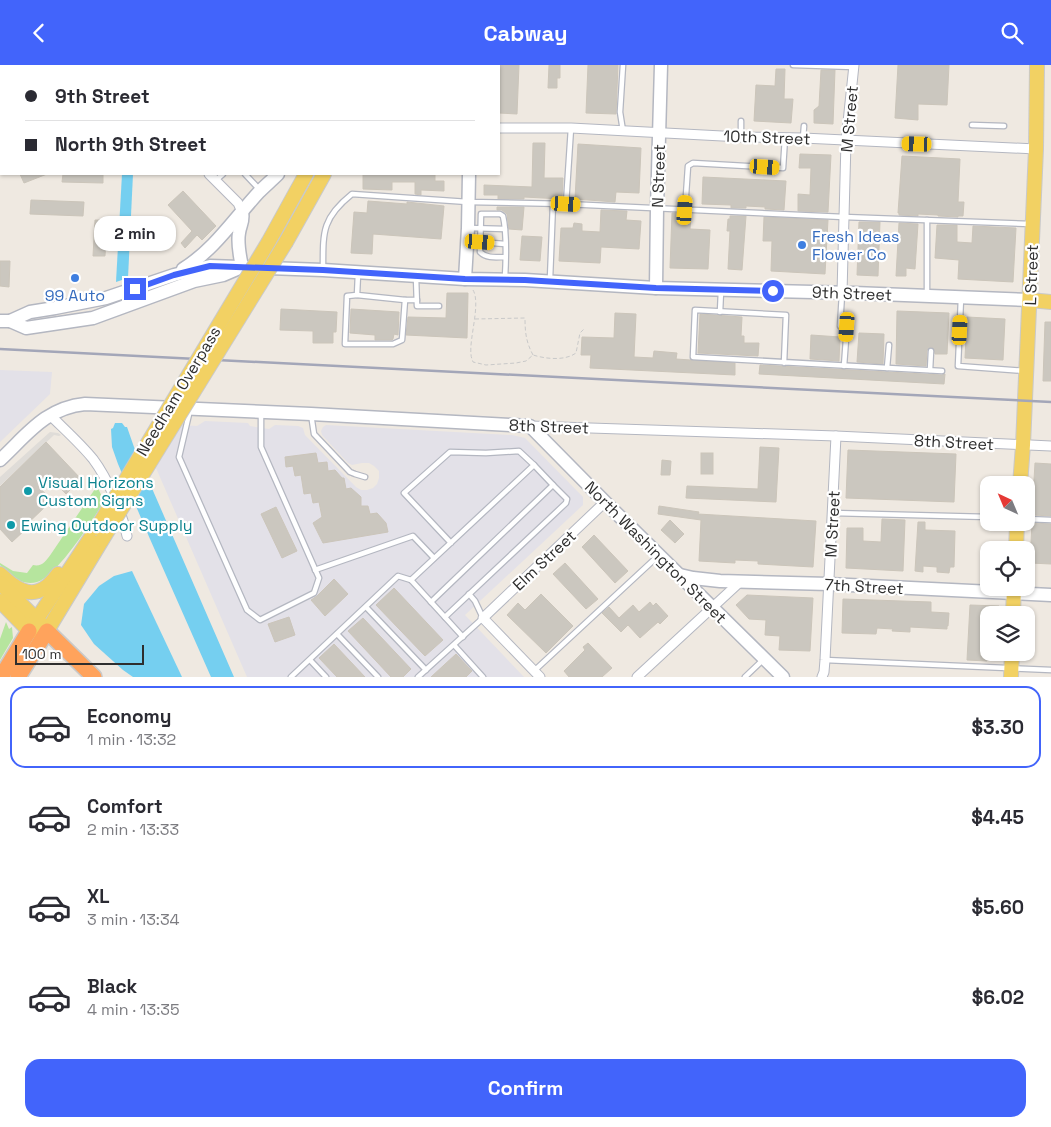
<!DOCTYPE html>
<html lang="en">
<head>
<meta charset="utf-8">
<style>
  :root { --surface:#fff; --page:#f7f7f7; --text:#2b2b33; --muted:#7c7c81; --line:#e1e1e2; --accent:#4264fb }
  body { margin:0; font-family:"Space Grotesk",sans-serif; background:var(--page); color:var(--text); height:100vh; display:flex; flex-direction:column; font-size:19px; white-space:nowrap }
  * { box-sizing:border-box; margin:0 }
  p { font-size:16px; color:var(--muted) }
  .icon { flex:none; width:28px; height:28px; fill:none; stroke:currentColor; stroke-width:2; stroke-linecap:round; stroke-linejoin:round }
  .map { position:relative; height:612px; overflow:hidden }
  .drawer { display:flex; flex-direction:column; background:var(--surface); flex:1 }
  .drawer>* { flex:none }
  .top-card { position:absolute; left:0px; top:0px; width:500px; height:110px; box-shadow:0 1px 4px #0004; display:grid; align-content:center; height:110px; padding:0 25px; background:var(--surface) }
  .needle { width:32px; rotate:316deg }
  .tools { position:absolute; left:980px; top:411px; display:grid; gap:10px }
  .tools a { display:grid; place-items:center; width:55px; height:55px; border-radius:10px; background:var(--surface); box-shadow:0 1px 4px #0004; font-size:25px }
  .scale { position:absolute; left:15px; bottom:12px; width:129px; box-sizing:border-box; padding-left:5px; border:2px solid #2e2e2e; border-top:0; font-size:14px; line-height:18px; white-space:nowrap; color:#2e2e2e; -webkit-text-stroke:4px #fff; paint-order:stroke }
  .end { position:absolute; width:22px; height:22px; margin:-11px; border:6px solid #4264fb; background:#fff; box-shadow:0 0 0 2px #fff }
  .from { border-radius:50% }
  .bubble { position:absolute; height:35px; border-radius:15px; background:var(--surface); box-shadow:0 1px 4px #0004; font-size:16px; font-weight:700; line-height:35px; text-align:center }
  .car { position:absolute; width:15px; height:30px; margin:-15px -8px; border-radius:6px; box-shadow:0 0 4px 1px #0007; background:linear-gradient(#f5c518 24%,#345 0 40%,#f5c518 0 76%,#345 0 86%,#f5c518 0) }
  .top-card b { display:flex; align-items:center; gap:18px; height:48px; font-size:19px }
  .top-card b+b { border-top:1px solid var(--line) }
  .top-card i { width:12px; height:12px; background:var(--text) }
  ul { padding:9px 0 0; list-style:none }
  li { display:flex; align-items:center; gap:15px; height:82px; margin:0 10px 8px; padding:0 15px; border:2px solid transparent; border-radius:15px }
  li div { flex:1 }
  li b { display:block; font-size:19px }
  li em { font-style:normal; font-weight:700 }
  li.current { border-color:var(--accent) }
  li>.icon { width:45px; height:45px; stroke-width:1.5 }
  .cta { display:flex; gap:10px; margin-top:auto; padding:10px 25px }
  .cta a { flex:1; height:58px; border-radius:15px; background:var(--accent); color:#fff; font-size:20px; font-weight:700; line-height:58px; text-align:center }
  header { display:flex; justify-content:space-between; align-items:center; height:65px; padding:0 25px; background:var(--accent); color:#fff; font-size:22px; font-weight:700 }
  .map>svg:first-child { display:block }
</style>
</head>
<body>
<header><svg class="icon" aria-label="back" viewBox="0 0 24 24"><path d="M15 5l-7 7 7 7"/></svg>Cabway<svg class="icon" aria-label="search" viewBox="0 0 24 24"><circle cx="10" cy="10" r="6"/><path d="M15 15l6 6"/></svg></header>
<div class="map">
<svg width="1051" height="612" viewBox="0 0 1051 612">
  <rect width="100%" height="100%" fill="#efe9e1"/>
  <g fill="#e3e1e8">
    <path d="M0 305 52 307 50 329 0 377Z"/>
    <path d="M205 356 248 358 250 361 269 364 275 360 298 361 303 363 305 370 356 422 361 425H367L373 423 377 419 379 413V406L374 401 369 398H362L352 400 348 398 322 370 321 366 323 362 326 360 512 370 525 373 583 432V440L465 550 524 612H247L156 403 182 360 197 361Z"/>
  </g>
  <g fill="#b6e59e">
    <path d="M97 421 104 436C94 454 56 512 37 517 22 521 10 511 0 500V498L13 506 27 508 33 500C42 502 46 496 51 489Z"/>
    <path d="M6 557 9 564 12 562 13 573 0 595V574Z"/>
  </g>
  <path fill="#dfdcd8" d="M50 367 58 368 61 370 59 371 54 370 0 421V412Z"/>
  <g fill="#75cff0">
    <path d="M122 109H133L128 213 116 217Z"/>
    <path d="M115 358H122L125 362H127L134 382 234 612H211L150 474 118 399 112 382 111 364 113 363Z"/>
    <path d="M132 506 182 612H133L123 605 94 579 81 560 84 539 99 521 114 511Z"/>
  </g>
  <g fill="#cbc7bf" stroke="#cbc5ba">
    <path d="M499 0H519L517 49 499 48Z"/>
    <path d="M549 0H560V13H557V23H548Z"/>
    <path d="M588 0H618L616 49 586 48Z"/>
    <path d="M898 0H949L947 40 918 39V55L895 53Z"/>
    <path d="M776 4H785L784 34H793L791 58 754 56 756 20 775 21Z"/>
    <path d="M821 5H835L833 59 814 58V45L819 41Z"/>
    <path d="M533 78H545L544 113H563L562 134 524 132V134H498V130H484V120L532 122Z"/>
    <path d="M578 79 641 83 639 128 616 127 615 137 575 134Z"/>
    <path d="M800 89 831 90 828 147 798 146V129L810 130 811 103H799Z"/>
    <path d="M902 91 960 94 958 137H964L963 151H958V152L938 151V150L918 149V151L899 150V148H898Z"/>
    <path d="M20 109H47L24 118Z"/>
    <path d="M63 109H103V118L62 117Z"/>
    <path d="M363 109H435V116H444V126L421 125V130L415 129V117H392V125L363 124Z"/>
    <path d="M703 112 786 116 784 145 765 144V142L746 141V143H731V140L702 139Z"/>
    <path d="M183 126 216 161 202 175 197 170 185 183 181 178 192 166 168 140Z"/>
    <path d="M31 135 84 137 83 151 30 149Z"/>
    <path d="M368 136 407 139V137L444 141 441 174 373 169 372 189 351 188 354 147 367 148Z"/>
    <path d="M497 142H524L522 165 509 164 507 149 502 145H497Z"/>
    <path d="M601 145 627 146 626 155 641 156 639 184 601 182 600 198 559 196 561 163H573L574 158 582 159V166L600 167Z"/>
    <path d="M672 148 691 149 690 164 710 165 708 204 670 203Z"/>
    <path d="M730 151H746L742 205 728 204 730 166H727L728 154H730Z"/>
    <path d="M764 152 828 155 825 209 771 206 772 176H763Z"/>
    <path d="M95 155H107L105 191H93Z"/>
    <path d="M859 157H880L878 211 857 210Z"/>
    <path d="M899 158 918 159 915 204 906 203V211H896Z"/>
    <path d="M937 160H957V177L972 178 973 161 1016 163 1013 217 958 214 959 195 935 193Z"/>
    <path d="M168 168 171 177 155 183 152 174Z"/>
    <path d="M522 171 542 172 540 196 520 195Z"/>
    <path d="M0 196H10L9 222 0 221Z"/>
    <path d="M447 228H468L467 273 406 270 408 252 446 253Z"/>
    <path d="M281 244 337 247 336 267H333V278H313V266L280 265Z"/>
    <path d="M351 244 399 247 398 270 394 269 393 274 392 275H375V270L350 268Z"/>
    <path d="M897 246 949 248 947 289H935L934 284 931 282 927 285 926 301 896 299Z"/>
    <path d="M615 248 636 249 634 292 653 293 654 286 677 288 676 294 735 298V310L590 303 591 290H581L582 272 614 273Z"/>
    <path d="M700 249 742 252 741 271H744V278H759L758 291 698 288Z"/>
    <path d="M967 252 1005 254 1003 295 965 293Z"/>
    <path d="M1045 257H1051V316H1043Z"/>
    <path d="M859 268 884 269 883 299 857 297Z"/>
    <path d="M811 270 840 272 839 296 810 294Z"/>
    <path d="M760 300 942 310 945 309 944 319 759 309Z"/>
    <path d="M46 377 81 414 66 429 49 411 38 421 55 439 50 443 47 440 24 462 26 464 12 477 0 464V422Z"/>
    <path d="M760 382 779 383 776 437 686 433 687 421 758 424Z"/>
    <path d="M848 385 956 389 954 437 846 433Z"/>
    <path d="M316 388 318 398 327 397 328 406 335 405 342 413H344L346 424 351 423 361 432V441H368L370 449 377 448 386 458 388 467 323 478 313 458 322 452 319 437 313 438 311 428 304 429 301 410 295 411 293 401 286 402 285 392Z"/>
    <rect x="701" y="388" width="12" height="21"/>
    <path d="M662 395 671 396 670 410H661Z"/>
    <path d="M1035 398 1051 399V451L1033 450 1032 449Z"/>
    <path d="M659 441 699 447 698 449 816 456 813 502 758 499V496L735 495V498L699 496 701 455 658 449Z"/>
    <path d="M276 442 297 486 282 493 261 449Z"/>
    <path d="M882 454 905 455 903 506 846 503 847 463H863V476L881 477Z"/>
    <path d="M670 455 684 469 675 478 661 465Z"/>
    <path d="M918 457H925V465L955 466 954 502H950L949 508 937 507V502L923 501V507L915 506Z"/>
    <path d="M1032 458 1051 459V499L1030 498Z"/>
    <path d="M594 470 628 506 615 518 582 482Z"/>
    <path d="M565 498 598 534 586 544 553 509Z"/>
    <path d="M334 514 348 529 325 551 311 535 317 531Z"/>
    <path d="M394 523 443 575 425 591 376 540Z"/>
    <path d="M541 529 573 561 546 588 507 550 518 538 525 545Z"/>
    <path d="M747 530 813 533 810 586 779 585 780 571 765 570 766 555 749 554 736 540Z"/>
    <path d="M843 534 931 537V547L949 548 948 561H947V564L910 562V567L892 566 893 564 877 563 876 569 842 568Z"/>
    <path d="M650 537 653 541 656 538 668 551 660 559 658 557 640 573 628 560 621 567 602 548 609 542 619 553 633 540 639 547Z"/>
    <path d="M970 540 999 541V550H989L987 596 967 595Z"/>
    <path d="M289 552 295 570 275 577 268 559Z"/>
    <path d="M363 553 411 604 403 612H391L348 566Z"/>
    <path d="M588 578 612 603 602 612H569L564 606 585 585 583 582Z"/>
    <path d="M334 579 365 612H337L319 593Z"/>
    <path d="M456 589 472 606 466 612H431Z"/>
  </g>
  <g fill="none" stroke-linecap="round" stroke-linejoin="round">
    <g stroke="#b4b7c1" stroke-width="7">
      <g id="lane">
        <path d="M211 0 212 1"/>
        <path d="M623 0 620 47 623 66"/>
        <path d="M793 0 854 2"/>
        <path d="M972 60 1004 61"/>
        <path d="M741 72V56"/>
        <path d="M803 73 804 61"/>
        <path d="M245 109 259 124"/>
        <path d="M216 115 223 109"/>
        <path d="M566 139 571 63"/>
        <path d="M685 145 688 101 693 98 783 103 785 73"/>
        <path d="M927 155V229"/>
        <path d="M469 163 505 164"/>
        <path d="M480 177 505 179"/>
        <path d="M323 203C323 167 322 153 352 129L468 137 566 139 844 152 1031 159"/>
        <path d="M358 209 357 230 405 235H417"/>
        <path d="M416 212 417 241H439"/>
        <path d="M505 213C506 195 507 168 503 151L500 149H481L480 187C487 194 497 192 505 192"/>
        <path d="M550 214 553 138"/>
        <path d="M842 229 840 261H847L844 301"/>
        <path d="M357 230 347 231 345 279H393L402 275 405 235"/>
        <path d="M961 233 958 301 1025 306"/>
        <path d="M720 247 721 226"/>
        <path d="M784 298 786 250 695 245 693 292 942 306"/>
        <path d="M887 303 889 280"/>
        <path d="M930 305 931 286"/>
        <path d="M190 345 179 392 247 545 260 555 314 528 319 513 261 382V349"/>
        <path d="M311 349 314 369 350 407 355 409 365 412"/>
        <path d="M833 448 989 452"/>
        <path d="M1026 454 1051 455"/>
        <path d="M315 505 413 471 434 493"/>
        <path d="M411 515 534 400 519 386 486 388 450 387 404 428 451 478"/>
        <path d="M431 537 553 420 534 400"/>
        <path d="M366 542 426 605"/>
        <path d="M445 552 566 438 567 434 553 420"/>
        <path d="M337 569 378 612"/>
        <path d="M454 580 483 612"/>
        <path d="M310 595 326 612"/>
        <path d="M825 595 1051 605"/>
        <path d="M534 606 658 491"/>
        <path d="M291 612 398 511 411 515 463 572"/>
        <path d="M418 612 483 553 475 536 469 529"/>
        <path d="M745 612 764 594"/>
      </g>
    </g>
    <g stroke="#b4b7c1" stroke-width="11">
      <g id="street">
        <path d="M151 1V0"/>
        <path d="M474 1V0"/>
        <path d="M0 6H1"/>
        <path d="M499 63H571L741 72 803 73 1036 84"/>
        <path d="M0 67H1"/>
        <path d="M209 109 238 138 242 147"/>
        <path d="M842 228 846 76 854 0"/>
        <path d="M50 350C64 364 80 378 93 394 108 414 122 447 127 471"/>
        <path d="M530 361 836 371 1051 381"/>
        <path d="M540 612 483 553 605 437"/>
        <path d="M637 612 741 516"/>
        <path d="M822 612 824 607 825 595 836 371"/>
      </g>
    </g>
    <g stroke="#b4b7c1" stroke-width="15">
      <g id="secondary">
        <path d="M313 0 314 1"/>
        <path d="M242 202C240 191 237 179 239 168 240 160 244 156 242 147"/>
        <path d="M183 204C214 185 234 154 259 127 265 121 272 115 278 109"/>
        <path d="M465 214 468 163 469 109"/>
        <path d="M656 223 657 143 661 0"/>
        <path d="M0 256H10L26 263 93 253 194 216 223 210 237 204"/>
        <path d="M10 256 30 247 55 243 106 233 174 210 210 201 323 205 465 214 525 215 656 223 854 228 1030 235"/>
        <path d="M0 395C27 370 45 343 85 339L311 349 530 361 605 437 783 612"/>
        <path d="M680 510 693 513 720 516 829 519 1051 530"/>
      </g>
    </g>
    <g stroke="#c9c9c9" stroke-width="16">
      <g id="primary">
        <path d="M410 1 411 0"/>
        <path d="M269 176 306 109"/>
        <path d="M286 177 324 109"/>
        <path d="M1030 235 1051 237"/>
        <path d="M1020 420 1023 380 1036 84 1037 0"/>
        <path d="M1016 485 1017 458"/>
        <path d="M0 509C4 512 8 517 13 520 32 534 46 526 58 509"/>
        <path d="M0 518 42 560"/>
        <path d="M0 536 29 566H37"/>
        <path d="M1013 550 1014 522"/>
        <path d="M29 566 97 463"/>
        <path d="M47 566 102 475"/>
        <path d="M1011 612 1012 588"/>
      </g>
    </g>
    <g stroke="#c9c9c9" stroke-width="18">
      <g id="highway">
        <path d="M1 612 29 566"/>
        <path d="M18 612 47 566 94 612"/>
      </g>
    </g>
    <g stroke="#c9c9c9" stroke-width="1" stroke-dasharray="4 2.5" stroke-linecap="butt">
      <path d="M473 225C481 238 469 274 471 289 471 292 472 294 473 297L486 300 516 298 526 296 533 290C546 294 565 296 576 288L580 268 584 264"/>
      <path d="M475 254 525 253C525 267 526 277 533 290"/>
    </g>
    <use href="#lane" stroke="#fff" stroke-width="4.5"/>
    <use href="#street" stroke="#fff" stroke-width="9"/>
    <use href="#secondary" stroke="#fff" stroke-width="12"/>
    <use href="#primary" stroke="#f2d163" stroke-width="14"/>
    <use href="#highway" stroke="#ffa35c" stroke-width="15"/>
    <path stroke="#a3a6b8" stroke-width="2.5" d="M0 284 1051 337"/>
    <g stroke="#c9c9c9" stroke-width="16" stroke-linecap="butt">
      <g id="primary-bridge">
        <path d="M97 463 269 176"/>
        <path d="M102 475 286 177"/>
      </g>
    </g>
    <use href="#primary-bridge" stroke="#f2d163" stroke-width="14"/>
  </g>
  <g fill="none" stroke-linecap="round" stroke-linejoin="round">
    <path stroke="#4264fb" stroke-width="6" d="M135 224 174 210 210 201 323 205 465 214 525 215 656 223 773 226"/>
  </g>
  <g fill="#3f7fe0" stroke="#fff" stroke-width="2">
    <circle cx="802" cy="180" r="5"/>
    <circle cx="75" cy="213" r="5"/>
  </g>
  <g fill="#0f9aa8" stroke="#fff" stroke-width="2">
    <circle cx="28" cy="426" r="5"/>
    <circle cx="11" cy="460" r="5"/>
  </g>
  <g text-anchor="middle" stroke-width="4.5" stroke-linejoin="round" paint-order="stroke">
    <g font-size="16" fill="#2e2e2e" stroke="#fff">
      <text transform="translate(849 54) rotate(-85)" y="6">M Street</text>
      <text transform="translate(767 72) rotate(2)" y="6">10th Street</text>
      <text transform="translate(658 111) rotate(-88)" y="6">N Street</text>
      <text transform="translate(1031 210) rotate(-88)" y="6">L Street</text>
      <text transform="translate(852 228) rotate(2)" y="6">9th Street</text>
      <text transform="translate(178 326) rotate(-59)" y="6">Needham Overpass</text>
      <text transform="translate(549 361) rotate(2)" y="6">8th Street</text>
      <text transform="translate(954 377) rotate(3)" y="6">8th Street</text>
      <text transform="translate(832 459) rotate(-87)" y="6">M Street</text>
      <text transform="translate(656 487) rotate(45)" y="6">North Washington Street</text>
      <text transform="translate(544 495) rotate(-43)" y="6">Elm Street</text>
      <text transform="translate(864 521) rotate(3)" y="6">7th Street</text>
    </g>
    <g font-size="16" fill="#366cbe" stroke="#fff" text-anchor="start">
      <text x="812" y="177">Fresh Ideas<tspan x="812" dy="18">Flower Co</tspan></text>
      <text x="75" y="236" text-anchor="middle">99 Auto</text>
    </g>
    <g font-size="16" fill="#0d838f" stroke="#fff" text-anchor="start">
      <text x="38" y="423">Visual Horizons<tspan x="38" dy="18">Custom Signs</tspan></text>
      <text x="21" y="466">Ewing Outdoor Supply</text>
    </g>
  </g>
</svg>
<div class="tools">
<a><svg class="needle" viewBox="-14 -14 28 28"><path d="M0-13l5 13h-10z" fill="#e53935"/><path d="M0 13l5-13h-10z" fill="#7c7c81"/></svg></a>
<a><svg class="icon" aria-label="locate" viewBox="0 0 24 24"><circle cx="12" cy="12" r="6"/><path d="M12 2v4M12 18v4M2 12h4M18 12h4"/></svg></a>
<a><svg class="icon" aria-label="layers" viewBox="0 0 24 24"><path d="M12 4l9 5-9 5-9-5zM3 14l9 5 9-5"/></svg></a>
</div>
<div class="scale">100 m</div>
<i class="end from" style="left:773px;top:226px"></i>
<i class="end" style="left:135px;top:224px"></i>
<div class="bubble" style="left:94px;top:151px;width:82px">2 min</div>
<i class="car" style="left:917px;top:79px;rotate:272deg"></i>
<i class="car" style="left:765px;top:102px;rotate:94deg"></i>
<i class="car" style="left:566px;top:139px;rotate:93deg"></i>
<i class="car" style="left:685px;top:145px;rotate:4deg"></i>
<i class="car" style="left:480px;top:177px;rotate:94deg"></i>
<i class="car" style="left:847px;top:262px;rotate:184deg"></i>
<i class="car" style="left:960px;top:265px;rotate:3deg"></i>
<div class="top-card">
<b><i class="from"></i>9th Street</b>
<b><i></i>North 9th Street</b>
</div>
</div>
<section class="drawer">
<ul>
<li class="current"><svg class="icon" aria-label="car" viewBox="0 0 24 24"><path d="M5 17H2v-5l4-1 3-4h7l3 4 3 1v5h-3M9 17h6M6 11h13"/><circle cx="7" cy="17" r="2"/><circle cx="17" cy="17" r="2"/></svg><div><b>Economy</b><p>1 min · 13:32</p></div><em>$3.30</em></li>
<li><svg class="icon" aria-label="car" viewBox="0 0 24 24"><path d="M5 17H2v-5l4-1 3-4h7l3 4 3 1v5h-3M9 17h6M6 11h13"/><circle cx="7" cy="17" r="2"/><circle cx="17" cy="17" r="2"/></svg><div><b>Comfort</b><p>2 min · 13:33</p></div><em>$4.45</em></li>
<li><svg class="icon" aria-label="car" viewBox="0 0 24 24"><path d="M5 17H2v-5l4-1 3-4h7l3 4 3 1v5h-3M9 17h6M6 11h13"/><circle cx="7" cy="17" r="2"/><circle cx="17" cy="17" r="2"/></svg><div><b>XL</b><p>3 min · 13:34</p></div><em>$5.60</em></li>
<li><svg class="icon" aria-label="car" viewBox="0 0 24 24"><path d="M5 17H2v-5l4-1 3-4h7l3 4 3 1v5h-3M9 17h6M6 11h13"/><circle cx="7" cy="17" r="2"/><circle cx="17" cy="17" r="2"/></svg><div><b>Black</b><p>4 min · 13:35</p></div><em>$6.02</em></li>
</ul>
<div class="cta"><a>Confirm</a></div>
</section>
</body>
</html>
